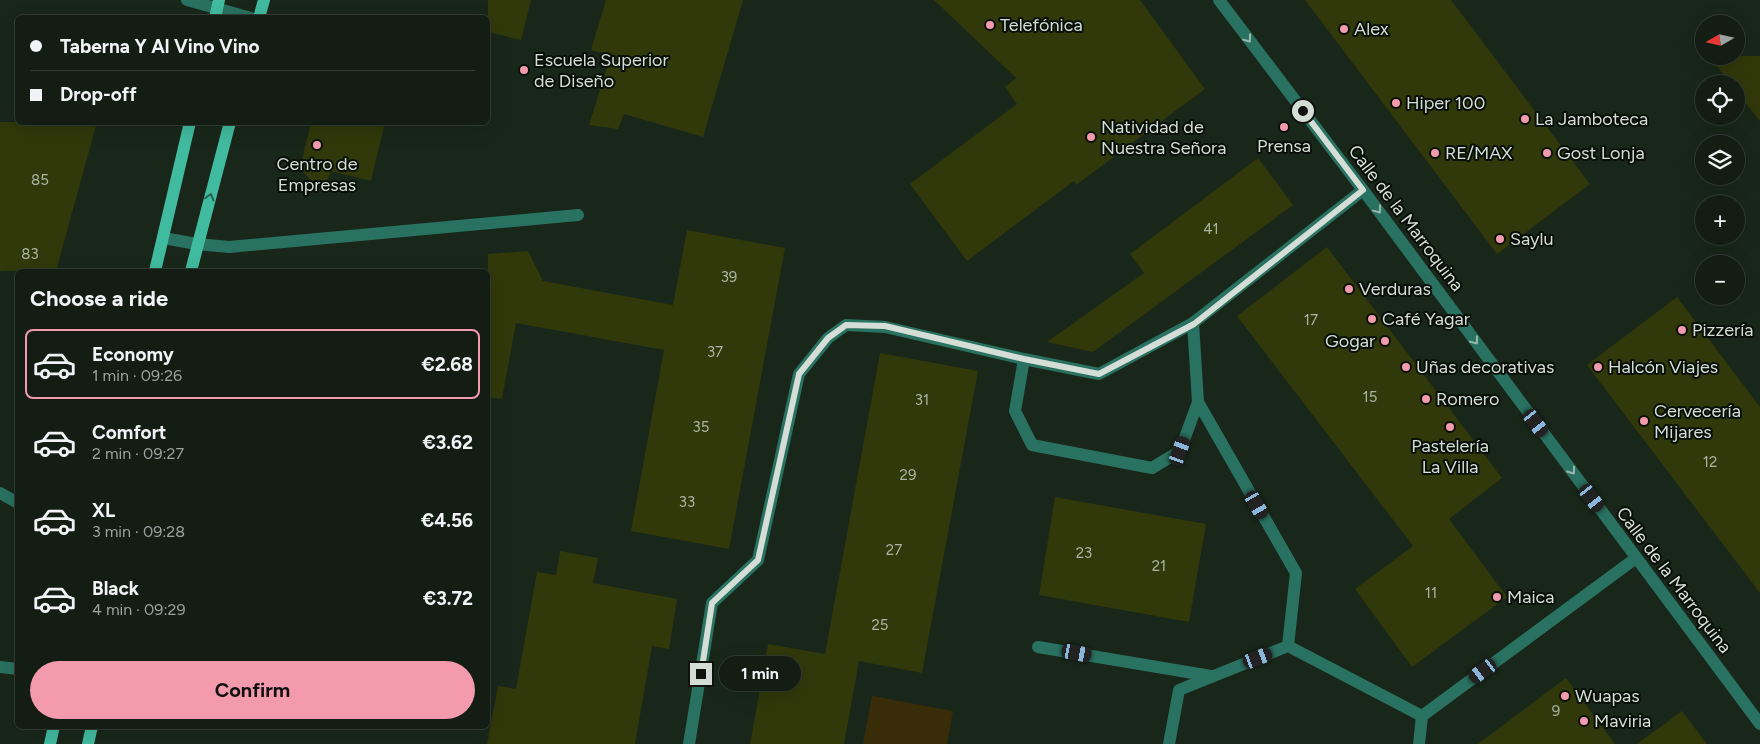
<!DOCTYPE html>
<html lang="en">
<head>
<meta charset="utf-8">
<style>
  :root { --surface:#131d14; --page:#202a22; --text:#f1f3f6; --muted:#9da2a0; --line:#323b34; --accent:#f39aac }
  body { margin:0; font-family:Figtree,sans-serif; background:var(--page); color:var(--text); height:100vh; display:flex; flex-direction:column; font-size:19px; white-space:nowrap }
  * { box-sizing:border-box; margin:0 }
  p { font-size:16px; color:var(--muted) }
  .icon { flex:none; width:28px; height:28px; fill:none; stroke:currentColor; stroke-width:2; stroke-linecap:round; stroke-linejoin:round }
  .map { position:relative; flex:1; overflow:hidden }
  .details { position:absolute; left:15px; top:269px; width:475px; height:460px; display:flex; flex-direction:column; background:var(--surface); border-radius:8px; box-shadow:0 5px 20px #0002,0 0 0 1px var(--line) }
  .details>* { flex:none }
  .hud { position:absolute; left:15px; top:15px; width:475px; height:110px; border-radius:8px; box-shadow:0 5px 20px #0002,0 0 0 1px var(--line); display:grid; align-content:center; height:110px; padding:0 15px; background:var(--surface) }
  .needle { width:32px; rotate:261deg }
  .controls { position:absolute; left:1695px; top:15px; display:grid; gap:10px }
  .controls a { display:grid; place-items:center; width:50px; height:50px; border-radius:50%; background:var(--surface); box-shadow:0 5px 20px #0002,0 0 0 1px var(--line); font-size:25px }
  .end { position:absolute; width:22px; height:22px; margin:-11px; border:6px solid #d5ded6; background:#111; box-shadow:0 0 0 2px #111 }
  .from { border-radius:50% }
  .bubble { position:absolute; height:35px; border-radius:18px; background:var(--surface); box-shadow:0 5px 20px #0002,0 0 0 1px var(--line); font-size:16px; font-weight:700; line-height:35px; text-align:center }
  .car { position:absolute; width:15px; height:30px; margin:-15px -8px; border-radius:6px; box-shadow:0 0 4px 1px #0007; background:linear-gradient(#222 24%,#8ab4d8 0 40%,#222 0 76%,#8ab4d8 0 86%,#222 0) }
  .hud b { display:flex; align-items:center; gap:18px; height:48px; font-size:19px }
  .hud b+b { border-top:1px solid var(--line) }
  .hud i { width:12px; height:12px; background:var(--text) }
  ul { padding:0; list-style:none }
  li { display:flex; align-items:center; gap:15px; height:70px; margin:0 10px 8px; padding:0 5px; border:2px solid transparent; border-radius:8px }
  li div { flex:1 }
  li b { display:block; font-size:19px }
  li em { font-style:normal; font-weight:700 }
  li.selected { border-color:var(--accent) }
  li>.icon { width:45px; height:45px; stroke-width:1.5 }
  h2 { padding:0 15px; font-size:22px; line-height:60px }
  .button { display:flex; gap:10px; margin-top:auto; padding:10px 15px }
  .button a { flex:1; height:58px; border-radius:30px; background:var(--accent); color:#111; font-size:20px; font-weight:700; line-height:58px; text-align:center }
  .map>svg:first-child { display:block }
</style>
</head>
<body>
<div class="map">
<svg width="1760" height="744" viewBox="0 0 1760 744">
  <rect width="100%" height="100%" fill="#19271a"/>
  <path fill="#382d08" d="M872 696 953 711 947 744H863Z"/>
  <g fill="#31380a">
    <path d="M488 0H531L521 40 488 32Z"/>
    <path d="M606 0H743L703 137 624 114 618 129 589 125 611 55 591 50Z"/>
    <path d="M934 0H1140L1205 89 1076 185 1074 181 967 261 910 184 1017 104 1005 87 1016 78Z"/>
    <path d="M1305 0H1451L1590 184 1497 254Z"/>
    <path d="M1709 56H1760V121L1736 91V84H1731Z"/>
    <path d="M0 122H97L56 271H0Z"/>
    <path d="M311 122H385L371 181 331 171 322 193 300 168Z"/>
    <path d="M1258 158 1293 205 1093 352 1047 342 1144 273 1130 254Z"/>
    <path d="M687 230 785 248 729 549 631 531 664 350 516 323 502 399 488 397V254L528 251 543 281 673 305Z"/>
    <path d="M1327 247 1502 478 1449 519 1507 597 1412 667 1355 589 1413 546 1237 316Z"/>
    <path d="M1677 297 1760 407V593L1587 365Z"/>
    <path d="M880 353 978 371 922 673 859 661 844 744H750L768 644 825 654Z"/>
    <path d="M1055 497 1206 524 1189 622 1039 595Z"/>
    <path d="M560 551 598 558 593 583 677 599 669 649 652 646 635 744H487L498 686 516 689 537 572 556 575Z"/>
    <path d="M1566 678 1615 744H1478Z"/>
    <path d="M1682 711 1707 744H1637Z"/>
  </g>
  <g fill="none" stroke-linecap="round" stroke-linejoin="round">
    <g stroke="#297160" stroke-width="12">
      <path d="M187 0 251 18"/>
      <path d="M1219 0 1363 190 1760 724"/>
      <path d="M163 238 197 244 229 247 578 215"/>
      <path d="M1024 359 1015 411 1032 445 1152 468 1180 451 1198 402 1193 323"/>
      <path d="M1198 402 1296 573 1288 646"/>
      <path d="M0 493 18 503"/>
      <path d="M1038 647 1211 676"/>
      <path d="M0 667 18 669"/>
      <path d="M689 744 712 603 758 560 799 374 828 338 846 325 885 327 1024 359 1099 374 1193 323 1363 190"/>
      <path d="M1169 744 1179 690 1288 646 1422 716 1636 558"/>
      <path d="M1419 744 1422 716"/>
    </g>
    <g stroke="#41bb9f" stroke-width="12">
      <path d="M215 18 219 0"/>
      <path d="M259 18 264 0"/>
      <path d="M155 271 190 122"/>
      <path d="M191 271 230 122"/>
      <path d="M50 744 54 726"/>
      <path d="M88 744 92 726"/>
    </g>
  </g>
  <defs><path id="oneway-chevron" d="M-2-3.5L2.5 0L-2 3.5" fill="none" stroke-width="1.6" stroke-linecap="round" stroke-linejoin="round" transform="scale(1.25)"/></defs>
  <g stroke="#99b8ad">
    <use href="#oneway-chevron" transform="translate(1248 39) rotate(53)"/>
    <use href="#oneway-chevron" transform="translate(1378 210) rotate(53)"/>
    <use href="#oneway-chevron" transform="translate(1475 341) rotate(53)"/>
    <use href="#oneway-chevron" transform="translate(1572 471) rotate(54)"/>
  </g>
  <use stroke="#246454" href="#oneway-chevron" transform="translate(210 197) rotate(-75)"/>
  <g fill="none" stroke-linecap="round" stroke-linejoin="round">
    <path stroke="#d5ded6" stroke-width="6" d="M701 674 712 603 758 560 799 374 828 338 846 325 885 326 1024 359 1099 374 1194 324 1363 190 1303 111"/>
  </g>
  <g fill="#f39aac" stroke="#080e08" stroke-width="2">
    <circle cx="990" cy="25" r="5"/>
    <circle cx="1344" cy="29" r="5"/>
    <circle cx="524" cy="70" r="5"/>
    <circle cx="1396" cy="103" r="5"/>
    <circle cx="1525" cy="119" r="5"/>
    <circle cx="1284" cy="127" r="5"/>
    <circle cx="1091" cy="137" r="5"/>
    <circle cx="317" cy="145" r="5"/>
    <circle cx="1435" cy="153" r="5"/>
    <circle cx="1547" cy="153" r="5"/>
    <circle cx="1500" cy="239" r="5"/>
    <circle cx="1349" cy="289" r="5"/>
    <circle cx="1372" cy="319" r="5"/>
    <circle cx="1682" cy="330" r="5"/>
    <circle cx="1385" cy="341" r="5"/>
    <circle cx="1406" cy="367" r="5"/>
    <circle cx="1598" cy="367" r="5"/>
    <circle cx="1426" cy="399" r="5"/>
    <circle cx="1644" cy="421" r="5"/>
    <circle cx="1450" cy="427" r="5"/>
    <circle cx="1497" cy="597" r="5"/>
    <circle cx="1565" cy="696" r="5"/>
    <circle cx="1584" cy="721" r="5"/>
  </g>
  <g text-anchor="middle" stroke-width="4" stroke-linejoin="round" paint-order="stroke">
    <g font-size="15" fill="#acb4a3">
      <text x="40" y="185">85</text>
      <text x="1211" y="234">41</text>
      <text x="30" y="259">83</text>
      <text x="729" y="282">39</text>
      <text x="1311" y="325">17</text>
      <text x="715" y="357">37</text>
      <text x="1370" y="402">15</text>
      <text x="922" y="405">31</text>
      <text x="701" y="432">35</text>
      <text x="1710" y="467">12</text>
      <text x="908" y="480">29</text>
      <text x="687" y="507">33</text>
      <text x="894" y="555">27</text>
      <text x="1084" y="558">23</text>
      <text x="1159" y="571">21</text>
      <text x="1431" y="598">11</text>
      <text x="880" y="630">25</text>
      <text x="1556" y="716">9</text>
    </g>
    <g font-size="18" fill="#d5ded6" stroke="#080e08" text-anchor="start">
      <text x="1000" y="31">Telefónica</text>
      <text x="1354" y="35">Alex</text>
      <text x="534" y="66">Escuela Superior<tspan x="534" dy="21">de Diseño</tspan></text>
      <text x="1406" y="109">Hiper 100</text>
      <text x="1535" y="125">La Jamboteca</text>
      <text x="1101" y="133">Natividad de<tspan x="1101" dy="21">Nuestra Señora</tspan></text>
      <text x="1284" y="152" text-anchor="middle">Prensa</text>
      <text x="1445" y="159">RE/MAX</text>
      <text x="1557" y="159">Gost Lonja</text>
      <text x="317" y="170" text-anchor="middle">Centro de<tspan x="317" dy="21">Empresas</tspan></text>
      <text x="1510" y="245">Saylu</text>
      <text x="1359" y="295">Verduras</text>
      <text x="1382" y="325">Café Yagar</text>
      <text x="1692" y="336">Pizzería</text>
      <text x="1375" y="347" text-anchor="end">Gogar</text>
      <text x="1416" y="373">Uñas decorativas</text>
      <text x="1608" y="373">Halcón Viajes</text>
      <text x="1436" y="405">Romero</text>
      <text x="1654" y="417">Cervecería<tspan x="1654" dy="21">Mijares</tspan></text>
      <text x="1450" y="452" text-anchor="middle">Pastelería<tspan x="1450" dy="21">La Villa</tspan></text>
      <text x="1507" y="603">Maica</text>
      <text x="1575" y="702">Wuapas</text>
      <text x="1594" y="727">Maviria</text>
    </g>
    <g font-size="18" fill="#d5ded6" stroke="#080e08">
      <text transform="translate(1406 218) rotate(53)" y="6">Calle de la Marroquina</text>
      <text transform="translate(1674 580) rotate(53)" y="6">Calle de la Marroquina</text>
    </g>
  </g>
</svg>
<div class="controls">
<a><svg class="needle" viewBox="-14 -14 28 28"><path d="M0-13l5 13h-10z" fill="#e53935"/><path d="M0 13l5-13h-10z" fill="#9da2a0"/></svg></a>
<a><svg class="icon" aria-label="locate" viewBox="0 0 24 24"><circle cx="12" cy="12" r="6"/><path d="M12 2v4M12 18v4M2 12h4M18 12h4"/></svg></a>
<a><svg class="icon" aria-label="layers" viewBox="0 0 24 24"><path d="M12 4l9 5-9 5-9-5zM3 14l9 5 9-5"/></svg></a>
<a>+</a>
<a>−</a>
</div>
<i class="end from" style="left:1303px;top:111px"></i>
<i class="end" style="left:701px;top:674px"></i>
<div class="bubble" style="left:719px;top:656px;width:82px">1 min</div>
<i class="car" style="left:1536px;top:423px;rotate:143deg"></i>
<i class="car" style="left:1180px;top:451px;rotate:20deg"></i>
<i class="car" style="left:1592px;top:498px;rotate:143deg"></i>
<i class="car" style="left:1257px;top:505px;rotate:150deg"></i>
<i class="car" style="left:1077px;top:653px;rotate:100deg"></i>
<i class="car" style="left:1258px;top:658px;rotate:69deg"></i>
<i class="car" style="left:1483px;top:671px;rotate:234deg"></i>
<div class="hud">
<b><i class="from"></i>Taberna Y Al Vino Vino</b>
<b><i></i>Drop-off</b>
</div>
<section class="details">
<h2>Choose a ride</h2>
<ul>
<li class="selected"><svg class="icon" aria-label="car" viewBox="0 0 24 24"><path d="M5 17H2v-5l4-1 3-4h7l3 4 3 1v5h-3M9 17h6M6 11h13"/><circle cx="7" cy="17" r="2"/><circle cx="17" cy="17" r="2"/></svg><div><b>Economy</b><p>1 min · 09:26</p></div><em>€2.68</em></li>
<li><svg class="icon" aria-label="car" viewBox="0 0 24 24"><path d="M5 17H2v-5l4-1 3-4h7l3 4 3 1v5h-3M9 17h6M6 11h13"/><circle cx="7" cy="17" r="2"/><circle cx="17" cy="17" r="2"/></svg><div><b>Comfort</b><p>2 min · 09:27</p></div><em>€3.62</em></li>
<li><svg class="icon" aria-label="car" viewBox="0 0 24 24"><path d="M5 17H2v-5l4-1 3-4h7l3 4 3 1v5h-3M9 17h6M6 11h13"/><circle cx="7" cy="17" r="2"/><circle cx="17" cy="17" r="2"/></svg><div><b>XL</b><p>3 min · 09:28</p></div><em>€4.56</em></li>
<li><svg class="icon" aria-label="car" viewBox="0 0 24 24"><path d="M5 17H2v-5l4-1 3-4h7l3 4 3 1v5h-3M9 17h6M6 11h13"/><circle cx="7" cy="17" r="2"/><circle cx="17" cy="17" r="2"/></svg><div><b>Black</b><p>4 min · 09:29</p></div><em>€3.72</em></li>
</ul>
<div class="button"><a>Confirm</a></div>
</section>
</div>
</body>
</html>
